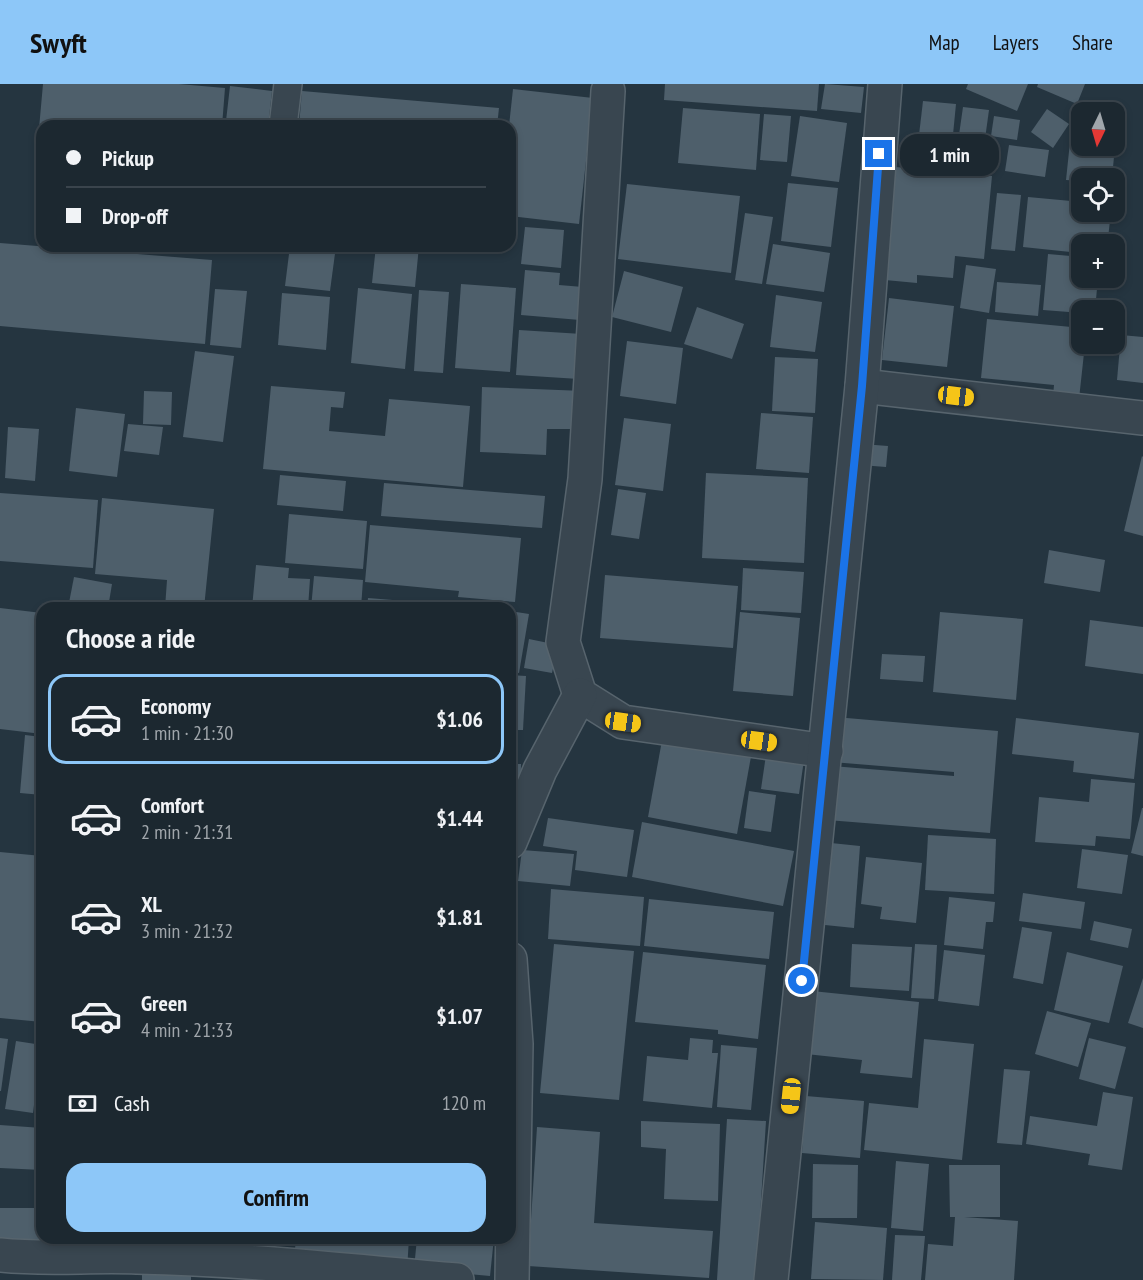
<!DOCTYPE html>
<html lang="en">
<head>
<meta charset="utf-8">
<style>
  :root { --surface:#1c2830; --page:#29343c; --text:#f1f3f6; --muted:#a0a6ab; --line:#3a444c; --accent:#8dc7f8 }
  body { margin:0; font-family:"PT Sans Narrow",sans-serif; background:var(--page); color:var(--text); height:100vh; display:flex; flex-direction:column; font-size:22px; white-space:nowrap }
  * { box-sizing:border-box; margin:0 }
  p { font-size:20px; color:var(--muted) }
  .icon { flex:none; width:33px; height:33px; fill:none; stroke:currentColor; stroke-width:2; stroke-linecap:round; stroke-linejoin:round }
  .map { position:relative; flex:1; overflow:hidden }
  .sheet { position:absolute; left:36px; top:518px; width:480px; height:642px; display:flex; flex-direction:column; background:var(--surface); border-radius:18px; box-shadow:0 3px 9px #0003,0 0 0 2px var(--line) }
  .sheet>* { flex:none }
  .hud { position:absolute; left:36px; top:36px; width:480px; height:132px; border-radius:18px; box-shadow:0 3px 9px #0003,0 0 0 2px var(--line); display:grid; align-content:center; height:132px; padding:0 30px; background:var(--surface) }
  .needle { width:39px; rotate:185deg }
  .controls { position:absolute; left:1071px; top:18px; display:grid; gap:12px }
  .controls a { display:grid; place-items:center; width:54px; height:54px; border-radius:12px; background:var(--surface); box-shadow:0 3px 9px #0003,0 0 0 2px var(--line); font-size:30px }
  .end { position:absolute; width:27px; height:27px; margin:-14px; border:8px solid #1a73e8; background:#fff; box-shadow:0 0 0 3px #fff }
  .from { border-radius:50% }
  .bubble { position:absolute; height:42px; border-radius:18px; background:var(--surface); box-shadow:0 3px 9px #0003,0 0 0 2px var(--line); font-size:20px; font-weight:700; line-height:42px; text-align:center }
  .car { position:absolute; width:18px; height:36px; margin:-18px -9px; border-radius:8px; box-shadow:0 0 4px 2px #0007; background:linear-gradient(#f5c518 24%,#345 0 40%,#f5c518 0 76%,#345 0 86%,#f5c518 0) }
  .hud b { display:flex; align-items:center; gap:21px; height:57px; font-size:22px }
  .hud b+b { border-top:2px solid var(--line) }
  .hud i { width:15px; height:15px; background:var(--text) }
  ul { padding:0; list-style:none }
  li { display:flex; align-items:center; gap:18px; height:90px; margin:0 12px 9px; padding:0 18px; border:3px solid transparent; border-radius:18px }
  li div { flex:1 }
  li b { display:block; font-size:22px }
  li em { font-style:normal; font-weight:700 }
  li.on { border-color:var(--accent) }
  li>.icon { width:54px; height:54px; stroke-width:1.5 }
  h2 { padding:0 30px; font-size:27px; line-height:72px }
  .pay { display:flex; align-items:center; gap:15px; height:66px; padding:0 30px; font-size:22px }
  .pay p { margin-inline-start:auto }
  .cta { display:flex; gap:12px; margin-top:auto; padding:12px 30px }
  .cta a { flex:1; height:69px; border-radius:18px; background:var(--accent); color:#111; font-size:24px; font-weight:700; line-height:69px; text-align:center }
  header { display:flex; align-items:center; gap:36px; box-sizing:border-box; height:84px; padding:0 30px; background:var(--accent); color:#111 }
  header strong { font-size:28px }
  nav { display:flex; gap:33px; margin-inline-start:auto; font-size:21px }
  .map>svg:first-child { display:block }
</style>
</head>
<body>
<header>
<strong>Swyft</strong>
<nav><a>Map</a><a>Layers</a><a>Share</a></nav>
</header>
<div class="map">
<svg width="1143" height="1196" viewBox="0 0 1143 1196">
  <rect width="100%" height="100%" fill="#253540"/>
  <g fill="#4e5f6b">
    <path d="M43 0H179L225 4 222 42H107L84 40V42H42V67H37Z"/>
    <path d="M665 0H819L817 27 664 16Z"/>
    <path d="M825 0 864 3 861 29 821 25Z"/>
    <path d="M968 0H1028L1017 27 966 5Z"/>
    <path d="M1038 0H1085L1077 20 1037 3Z"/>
    <path d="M230 2 272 7 268 42H235V37H226Z"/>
    <path d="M513 5 593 14 579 140 510 132 509 42Z"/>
    <path d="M302 7 499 24 497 42H299Z"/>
    <path d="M923 17 956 20 951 71 917 68Z"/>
    <path d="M1079 18 1107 23 1106 28H1082V52L1074 51Z"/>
    <path d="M963 23 989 26 985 55 959 51Z"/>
    <path d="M683 24 760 30 756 86 678 79Z"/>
    <path d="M1047 25 1069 40 1053 64 1031 48Z"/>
    <path d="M764 30 791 32 787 78 760 76Z"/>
    <path d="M800 32 847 39 839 98 791 92Z"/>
    <path d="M994 32 1020 36 1017 56 991 52Z"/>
    <path d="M959 58 1000 62 998 85 956 81Z"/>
    <path d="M1070 58 1082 59V62H1115L1112 94H1082V97L1066 96Z"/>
    <path d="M1009 61 1049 66 1045 93 1005 87Z"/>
    <path d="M896 83 992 92 984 175 955 172 953 194 917 191V199L885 196Z"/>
    <path d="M788 99 838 104 831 163 781 157Z"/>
    <path d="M627 100 740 112 731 189 618 175Z"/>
    <path d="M997 109 1021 111 1015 167 991 165Z"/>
    <path d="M1028 113 1082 118V128H1111L1108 154 1082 152 1080 169 1023 163Z"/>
    <path d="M745 129 773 133 762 200 735 196Z"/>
    <path d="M525 143 564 146 561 184 521 180Z"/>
    <path d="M0 159 212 176 205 260 0 242Z"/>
    <path d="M773 160 830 169 824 208 766 200Z"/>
    <path d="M290 162H336L330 207 285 202Z"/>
    <path d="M376 162H419L415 203 372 199Z"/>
    <path d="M1048 170 1082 173V194H1098L1095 226H1082V229L1043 226Z"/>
    <path d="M966 181 996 185 989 229 960 224Z"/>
    <path d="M525 186 560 189 559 201 583 203 580 236 521 231Z"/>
    <path d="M624 187 683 203 671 248 612 233Z"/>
    <path d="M997 198 1041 201 1038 232 995 228Z"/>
    <path d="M461 200 516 204 510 288 455 284Z"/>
    <path d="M358 204 412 210 405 285 351 279Z"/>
    <path d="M215 205 247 207 241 264 210 261Z"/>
    <path d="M419 206 449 208 443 289 414 287Z"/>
    <path d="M282 209 330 213 326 266 278 261Z"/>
    <path d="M776 211 822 218 815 268 770 263Z"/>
    <path d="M889 214 954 222 947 283 882 276Z"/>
    <path d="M697 223 744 240 732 275 684 260Z"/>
    <path d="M987 235 1082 244V260H1085L1079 315 1053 312 1054 301 981 294Z"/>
    <path d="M519 246 582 250 579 295 516 291Z"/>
    <path d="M1121 251 1143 253V299L1117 296Z"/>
    <path d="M627 257 683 264 676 320 620 312Z"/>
    <path d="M195 267 234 272 223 358 183 353Z"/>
    <path d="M775 273 818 275 815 329 772 327Z"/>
    <path d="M271 302 345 308 343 324 331 323 329 347 385 352 389 315 470 322 463 403 263 385Z"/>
    <path d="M482 303 584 307 582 345H547L546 371 480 368Z"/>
    <path d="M144 307 172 308 171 341 143 340Z"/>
    <path d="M76 324 125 330 117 393 69 387Z"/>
    <path d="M761 329 813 333 809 389 756 385Z"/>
    <path d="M624 334 671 340 663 407 615 401Z"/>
    <path d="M128 340 163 343 159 371 124 367Z"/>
    <path d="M8 343 39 345 35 397 5 394Z"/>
    <path d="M862 360 888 362 886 383 860 381Z"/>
    <path d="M1142 372 1143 373V452L1124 447Z"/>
    <path d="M706 389 808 394 804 479 702 474Z"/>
    <path d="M280 391 346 397 343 427 277 421Z"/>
    <path d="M384 399 545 412 542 444 381 432Z"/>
    <path d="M618 405 646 409 639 455 611 451Z"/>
    <path d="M0 409 98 416 93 484 0 477Z"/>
    <path d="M102 414 214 425 204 524H165L167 496 95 490Z"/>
    <path d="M289 430 367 437 363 485 285 479Z"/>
    <path d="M370 441 521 454 515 518 458 513 459 507 365 498Z"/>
    <path d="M1049 466 1105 476 1100 508 1044 499Z"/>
    <path d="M256 481 289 484 288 494 310 495 308 524H252Z"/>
    <path d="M743 484 804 488 801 529 741 526Z"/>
    <path d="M605 491 738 502 733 564 600 554Z"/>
    <path d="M314 492 363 496 361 524H311Z"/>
    <path d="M74 493 112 500 108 524H68Z"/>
    <path d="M368 514 467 522V524H367Z"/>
    <path d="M0 524 42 529V650L0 645Z"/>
    <path d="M510 527 529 530 519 589 510 587Z"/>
    <path d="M740 528 800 534 793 612 733 607Z"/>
    <path d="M940 528 1023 535 1016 616 933 608Z"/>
    <path d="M1090 536 1143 543V590L1085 582Z"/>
    <path d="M529 555 558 561 552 589 524 584Z"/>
    <path d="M882 570 925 572 923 598 880 595Z"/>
    <path d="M510 591 526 592 523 646H510Z"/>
    <path d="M835 633 998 647 990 749 827 736 832 682 954 692V688L832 678Z"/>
    <path d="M1016 634 1139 649 1134 695 1073 688 1074 677 1012 670Z"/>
    <path d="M25 651 42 653V711L20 709Z"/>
    <path d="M663 651 752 667 737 750 648 733Z"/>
    <path d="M766 671 804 676 799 710 761 705Z"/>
    <path d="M510 680H521L520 719H510Z"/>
    <path d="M1091 695 1135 699 1130 755 1096 752 1095 762 1035 758 1039 713 1089 718Z"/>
    <path d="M749 707 776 711 771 748 744 744Z"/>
    <path d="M1142 724H1143V772L1131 769Z"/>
    <path d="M548 734 634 746 627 793 575 786 577 767 543 762Z"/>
    <path d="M642 738 794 767 783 822 632 793Z"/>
    <path d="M928 751 996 755 994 810 925 806Z"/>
    <path d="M831 759 860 762 854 844 825 841Z"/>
    <path d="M1082 765 1128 771 1122 810 1077 804Z"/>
    <path d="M522 766 574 770 570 802 518 797Z"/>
    <path d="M0 768 42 772V938L0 934Z"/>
    <path d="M866 773 922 779 916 839 880 835 882 823 861 820Z"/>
    <path d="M551 805 644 813 640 862 548 855Z"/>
    <path d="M1023 809 1085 818 1081 845 1019 837Z"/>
    <path d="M949 813 995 818 993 838H986L983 865 944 861Z"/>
    <path d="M649 815 774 828 769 875 644 862Z"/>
    <path d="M1094 837 1132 845 1128 864 1090 856Z"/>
    <path d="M1022 843 1052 848 1043 900 1013 894Z"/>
    <path d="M554 860 634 867 619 1016 540 1009Z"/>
    <path d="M852 860 912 863 909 907 850 903Z"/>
    <path d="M915 860 937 861 934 915 911 914Z"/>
    <path d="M944 866 985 871 979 922 938 917Z"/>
    <path d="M643 868 766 881 758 955 718 950V946L635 938Z"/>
    <path d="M1067 868 1123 882 1109 939 1054 926Z"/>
    <path d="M1143 894V944L1128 939Z"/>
    <path d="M812 907 919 918 912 994 860 989 862 976 806 970Z"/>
    <path d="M1047 927 1091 939 1078 983 1035 970Z"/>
    <path d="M0 954 8 955 1 1007H0Z"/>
    <path d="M690 954 713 956 712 969H718L712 1024 643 1017 647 972 688 976Z"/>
    <path d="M1089 954 1126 963 1115 1005 1079 995Z"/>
    <path d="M924 955 974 960 962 1076 864 1066 869 1019 918 1024Z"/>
    <path d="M16 957 42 961V1022L34 1021 33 1029 5 1025Z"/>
    <path d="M721 961 757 964 751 1026 717 1023Z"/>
    <path d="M1004 985 1030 987 1022 1061 997 1059Z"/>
    <path d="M1103 1008 1133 1013 1122 1086 1088 1081 1090 1070 1026 1060 1030 1032 1097 1042Z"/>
    <path d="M806 1012 864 1017 860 1074 802 1069Z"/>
    <path d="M727 1035 766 1037 756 1196H717Z"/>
    <path d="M641 1037 720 1040 718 1117 664 1115 666 1065 641 1063Z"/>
    <path d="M0 1041 42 1044V1086L0 1084Z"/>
    <path d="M537 1043 600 1048 594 1139 713 1147 709 1194 528 1182Z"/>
    <path d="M896 1077 929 1080 923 1147 891 1144Z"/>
    <path d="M813 1080 858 1081 857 1134H812Z"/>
    <path d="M949 1081H1000V1133H964L1018 1137 1014 1196H925L928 1160 953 1162 955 1133H950Z"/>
    <path d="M0 1124H42V1154H131V1166H0Z"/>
    <path d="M815 1138 887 1144 883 1196 811 1195Z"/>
    <path d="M895 1151 925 1152 921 1196H892Z"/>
    <path d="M296 1154H409L407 1186 294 1177Z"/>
    <path d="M417 1154H494L490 1192 414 1185Z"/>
    <path d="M142 1181 191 1183V1196H142Z"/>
  </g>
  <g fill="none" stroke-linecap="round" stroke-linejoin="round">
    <g stroke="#57646d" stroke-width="30">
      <path id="lane" d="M283 42 288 0"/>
    </g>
    <g stroke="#57646d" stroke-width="36">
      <g id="street">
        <path d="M608 7 585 395 563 558 580 611 623 638 826 667"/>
        <path d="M862 302 1143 334"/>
        <path d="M510 758 540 686 580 611"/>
        <path d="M510 875 516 960 512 1196"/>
        <path d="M0 1171C46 1176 91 1171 137 1173 244 1175 350 1187 457 1196"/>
        <path d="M771 1196 862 302 885 0"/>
      </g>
    </g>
    <use href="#lane" stroke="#394650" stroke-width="27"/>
    <use href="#street" stroke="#394650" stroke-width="33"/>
  </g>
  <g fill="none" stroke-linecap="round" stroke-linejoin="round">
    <path stroke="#1a73e8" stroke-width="8" d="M802 897 862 302 879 70"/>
  </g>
</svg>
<div class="controls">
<a><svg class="needle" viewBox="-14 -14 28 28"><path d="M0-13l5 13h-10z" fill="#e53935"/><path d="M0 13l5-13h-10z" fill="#a0a6ab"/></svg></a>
<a><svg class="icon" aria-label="locate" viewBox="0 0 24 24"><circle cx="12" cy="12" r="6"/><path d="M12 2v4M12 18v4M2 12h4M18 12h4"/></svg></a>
<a>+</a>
<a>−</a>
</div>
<i class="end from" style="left:802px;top:897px"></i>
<i class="end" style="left:879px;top:70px"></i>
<div class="bubble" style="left:900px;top:50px;width:99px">1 min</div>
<i class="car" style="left:956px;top:312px;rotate:97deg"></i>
<i class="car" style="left:623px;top:638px;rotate:98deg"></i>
<i class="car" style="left:759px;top:657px;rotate:98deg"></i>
<i class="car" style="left:791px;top:1012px;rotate:186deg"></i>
<div class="hud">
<b><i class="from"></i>Pickup</b>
<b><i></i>Drop-off</b>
</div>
<section class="sheet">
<h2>Choose a ride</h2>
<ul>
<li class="on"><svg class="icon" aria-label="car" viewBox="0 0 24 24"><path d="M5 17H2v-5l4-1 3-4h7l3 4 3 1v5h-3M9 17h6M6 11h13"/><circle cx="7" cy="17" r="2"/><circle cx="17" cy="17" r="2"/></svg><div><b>Economy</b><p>1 min · 21:30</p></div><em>$1.06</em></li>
<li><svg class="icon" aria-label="car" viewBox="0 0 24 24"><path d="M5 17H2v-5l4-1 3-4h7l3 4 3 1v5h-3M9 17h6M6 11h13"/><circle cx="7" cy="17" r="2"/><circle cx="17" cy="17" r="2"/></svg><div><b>Comfort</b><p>2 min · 21:31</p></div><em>$1.44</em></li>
<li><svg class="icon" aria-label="car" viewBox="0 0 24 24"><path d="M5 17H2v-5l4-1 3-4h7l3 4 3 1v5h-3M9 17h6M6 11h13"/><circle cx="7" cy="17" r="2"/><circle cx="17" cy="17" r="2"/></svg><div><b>XL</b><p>3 min · 21:32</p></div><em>$1.81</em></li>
<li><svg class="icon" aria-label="car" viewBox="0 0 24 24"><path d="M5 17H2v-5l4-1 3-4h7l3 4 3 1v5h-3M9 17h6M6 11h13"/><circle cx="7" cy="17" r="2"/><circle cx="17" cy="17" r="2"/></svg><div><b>Green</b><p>4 min · 21:33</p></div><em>$1.07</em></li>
</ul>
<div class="pay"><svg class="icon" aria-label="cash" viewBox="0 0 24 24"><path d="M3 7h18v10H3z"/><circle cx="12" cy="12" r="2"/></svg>Cash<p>120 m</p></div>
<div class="cta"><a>Confirm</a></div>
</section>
</div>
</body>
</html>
